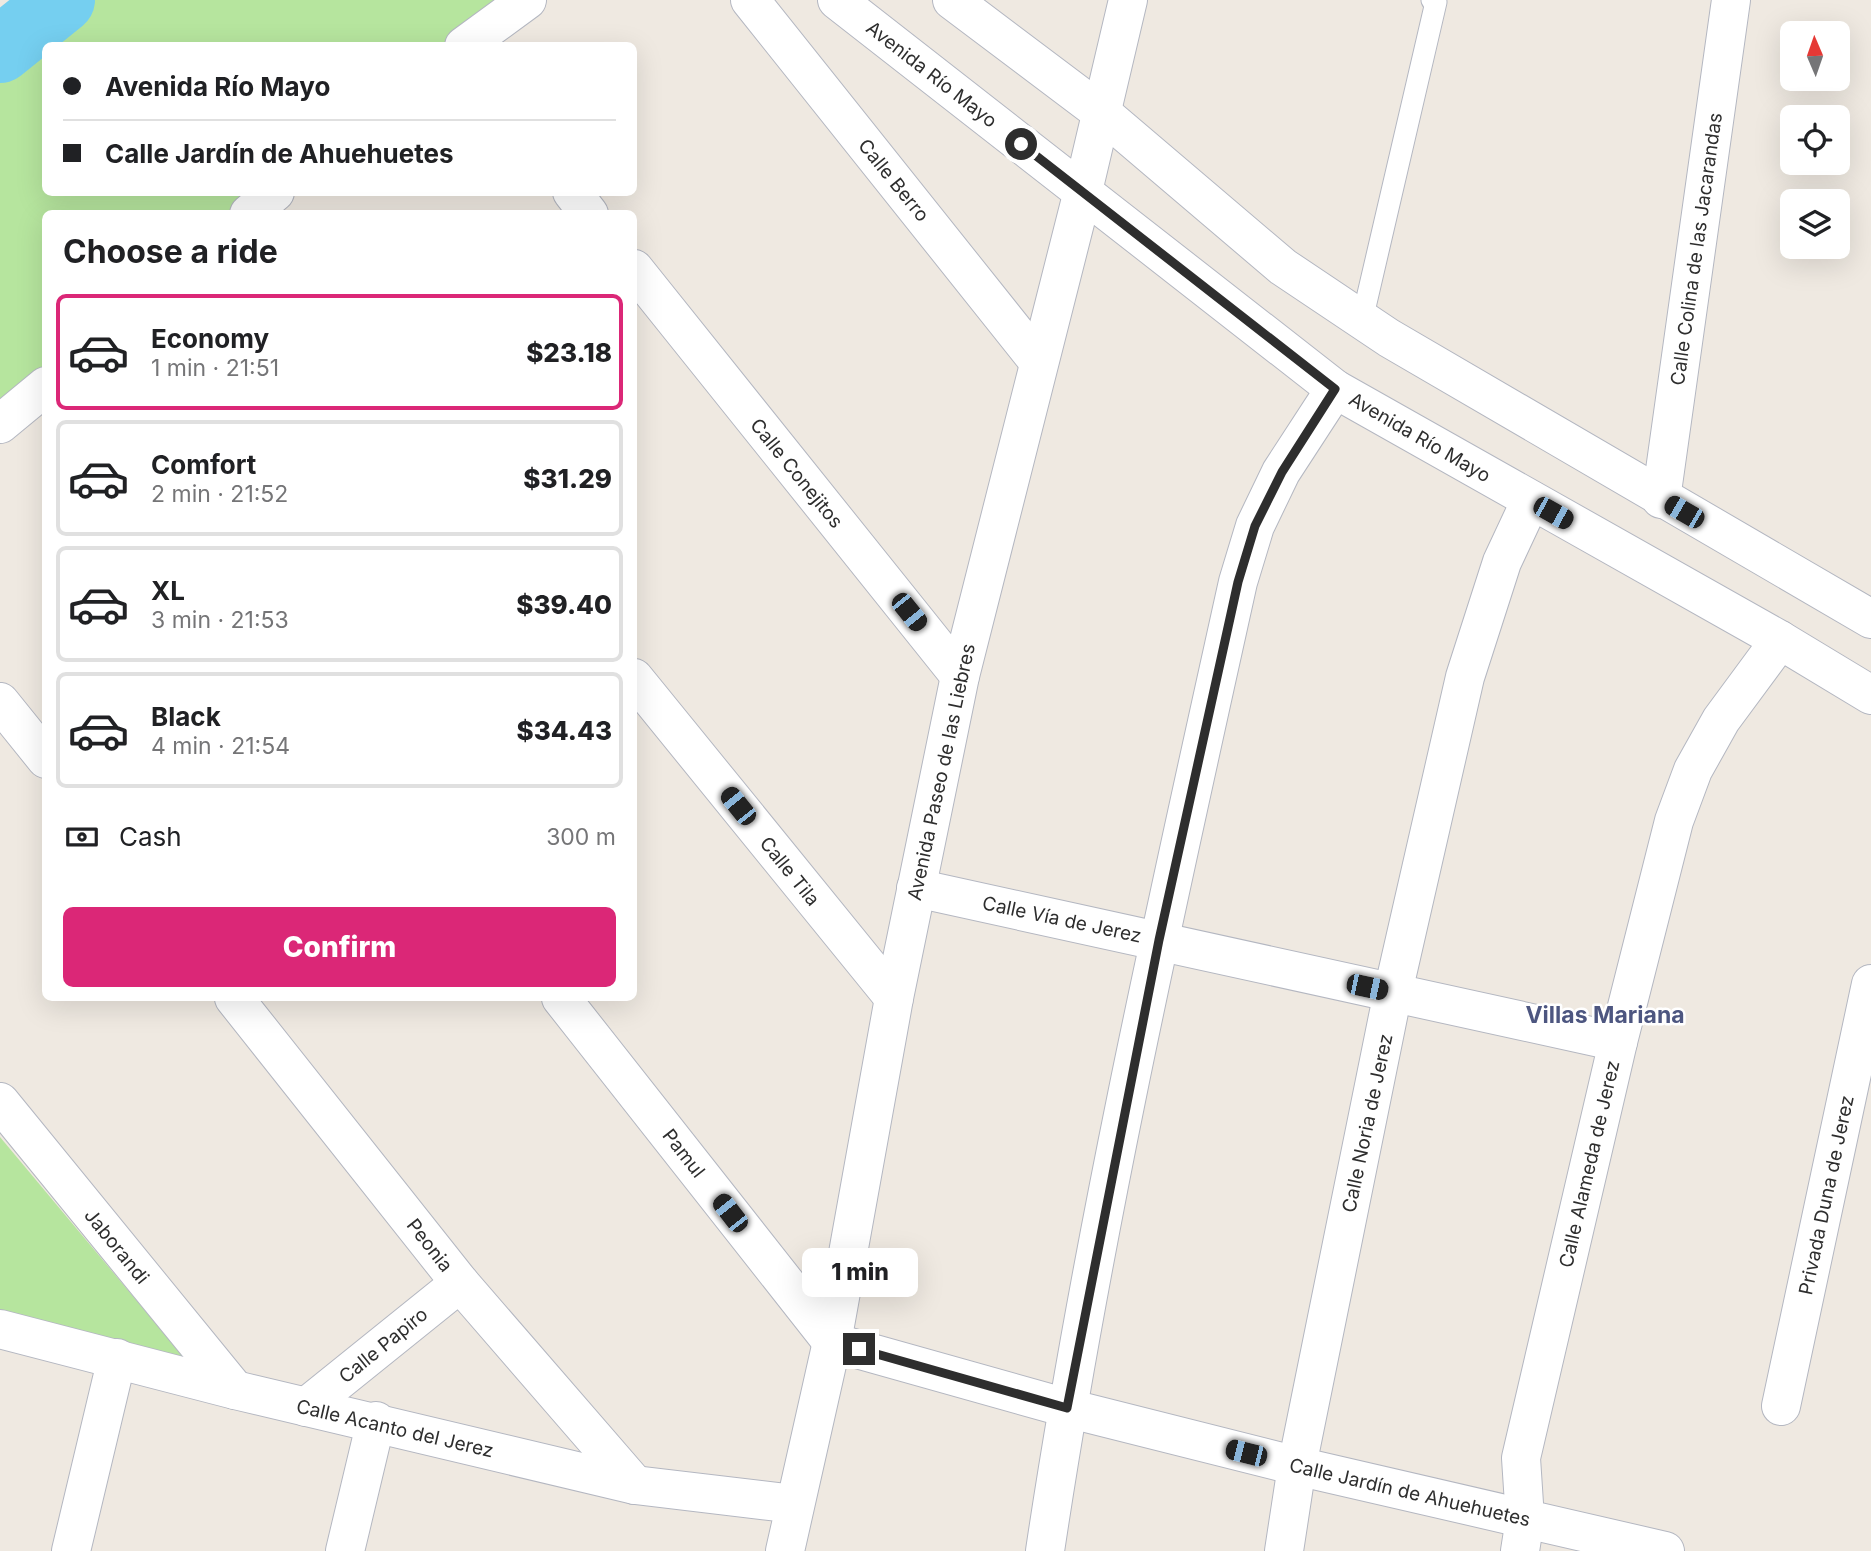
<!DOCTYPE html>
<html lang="en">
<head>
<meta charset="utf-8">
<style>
  :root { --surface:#fff; --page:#f6f6f6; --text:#202124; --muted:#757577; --line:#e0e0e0; --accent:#db2777 }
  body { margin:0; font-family:Inter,sans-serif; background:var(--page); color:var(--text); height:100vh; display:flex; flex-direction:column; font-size:26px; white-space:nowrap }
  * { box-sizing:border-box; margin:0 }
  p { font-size:23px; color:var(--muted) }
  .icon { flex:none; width:38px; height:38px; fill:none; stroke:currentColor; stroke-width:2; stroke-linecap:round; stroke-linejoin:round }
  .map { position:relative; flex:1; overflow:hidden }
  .panel { position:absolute; left:42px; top:210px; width:595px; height:791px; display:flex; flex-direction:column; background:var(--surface); border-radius:10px; box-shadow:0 7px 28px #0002 }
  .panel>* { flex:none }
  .banner { position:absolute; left:42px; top:42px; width:595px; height:154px; border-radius:10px; box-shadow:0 7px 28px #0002; display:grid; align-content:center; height:154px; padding:0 21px; background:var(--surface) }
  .needle { width:46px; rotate:358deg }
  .fabs { position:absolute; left:1780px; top:21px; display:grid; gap:14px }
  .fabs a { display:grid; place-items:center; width:70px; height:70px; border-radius:10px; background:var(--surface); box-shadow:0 7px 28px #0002; font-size:35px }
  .end { position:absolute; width:32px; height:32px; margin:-16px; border:9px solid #2e2e2e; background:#fff; box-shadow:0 0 0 4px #fff }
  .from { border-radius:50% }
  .bubble { position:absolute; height:49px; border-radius:10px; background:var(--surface); box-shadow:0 7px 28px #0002; font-size:23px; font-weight:800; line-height:49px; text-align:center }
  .car { position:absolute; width:21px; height:42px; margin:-21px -10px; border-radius:9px; box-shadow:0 0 5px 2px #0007; background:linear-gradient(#222 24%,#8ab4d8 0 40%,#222 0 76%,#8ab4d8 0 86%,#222 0) }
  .banner b { display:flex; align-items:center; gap:24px; height:66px; font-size:26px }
  .banner b+b { border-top:2px solid var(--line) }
  .banner i { width:18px; height:18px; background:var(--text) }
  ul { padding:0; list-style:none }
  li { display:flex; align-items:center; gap:21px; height:116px; margin:0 14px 10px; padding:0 7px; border:4px solid var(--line); border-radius:10px }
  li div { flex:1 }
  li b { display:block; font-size:26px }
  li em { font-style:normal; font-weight:800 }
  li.active { border-color:var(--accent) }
  li>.icon { width:63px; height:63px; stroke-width:1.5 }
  h2 { padding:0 21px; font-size:32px; line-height:84px }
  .pay { display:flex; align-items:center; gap:18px; height:77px; padding:0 21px; font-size:26px }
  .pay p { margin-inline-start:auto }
  .primary-button { display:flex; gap:14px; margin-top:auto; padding:14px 21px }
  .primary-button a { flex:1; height:80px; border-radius:10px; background:var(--accent); color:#fff; font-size:28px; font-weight:800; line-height:80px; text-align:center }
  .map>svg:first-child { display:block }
</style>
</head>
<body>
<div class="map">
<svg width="1871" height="1551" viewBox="0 0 1871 1551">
  <rect width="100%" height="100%" fill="#efe9e1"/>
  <g fill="#b6e59e">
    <path d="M87 0H498L442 45 46 46V192L261 193 235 213 46 214 45 368 0 405V71Z"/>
    <path d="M0 1137 198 1374 0 1327Z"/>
  </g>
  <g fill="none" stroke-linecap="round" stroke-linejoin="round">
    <path stroke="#75cff0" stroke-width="66" d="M0 50 62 0"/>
    <g stroke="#b4b7c1" stroke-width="23">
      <path id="lane" d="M1362 320 1436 2 1432 0"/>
    </g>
    <g stroke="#b4b7c1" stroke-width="40">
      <g id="street">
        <path d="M750 0 1038 361"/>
        <path d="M837 0 1335 389 1780 640 1871 695"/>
        <path d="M952 0 1102 113 1283 267 1389 338 1871 619"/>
        <path d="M464 46 527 0"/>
        <path d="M572 192 589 214"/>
        <path d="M249 214 275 192"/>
        <path d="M634 269 960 676"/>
        <path d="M0 424 46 386"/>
        <path d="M1661 499 1731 0"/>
        <path d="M634 678 894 998"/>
        <path d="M0 702 46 759"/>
        <path d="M916 888 1618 1042"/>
        <path d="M234 998 460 1283 635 1485"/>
        <path d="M561 998 832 1342 1067 1408 1297 1466 1665 1551"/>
        <path d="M0 1102 235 1390"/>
        <path d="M0 1329 235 1390 635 1485 795 1504"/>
        <path d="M1781 1406 1871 984"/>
        <path d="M306 1407 460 1283"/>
        <path d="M71 1551 117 1358"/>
        <path d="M345 1551 376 1421"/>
        <path d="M785 1551 832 1342 894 998 960 676 1083 191 1128 0"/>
        <path d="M1045 1551C1094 1225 1167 903 1238 582L1255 526 1281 472 1335 389"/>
        <path d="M1284 1551 1297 1466 1393 992 1465 677 1502 562 1531 500"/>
        <path d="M1520 1551 1525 1519 1521 1458 1618 1042 1674 821 1693 770 1721 720 1780 640"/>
      </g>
    </g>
    <use href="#lane" stroke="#fff" stroke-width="21"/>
    <use href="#street" stroke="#fff" stroke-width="38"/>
  </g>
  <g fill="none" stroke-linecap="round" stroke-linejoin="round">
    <path stroke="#2e2e2e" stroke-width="9" d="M859 1349 1067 1408 1159 940 1238 582 1255 526 1282 472 1335 389 1021 144"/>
  </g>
  <g text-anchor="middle" stroke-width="5" stroke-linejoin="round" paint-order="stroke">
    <g font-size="19" fill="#2e2e2e" stroke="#fff">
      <text transform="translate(932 74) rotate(38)" y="7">Avenida Río Mayo</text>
      <text transform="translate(894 180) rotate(51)" y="7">Calle Berro</text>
      <text transform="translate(1696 249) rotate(-82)" y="7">Calle Colina de las Jacarandas</text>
      <text transform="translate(1420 437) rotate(30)" y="7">Avenida Río Mayo</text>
      <text transform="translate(797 473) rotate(51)" y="7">Calle Conejitos</text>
      <text transform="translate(941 772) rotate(-78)" y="7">Avenida Paseo de las Liebres</text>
      <text transform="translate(790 871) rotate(51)" y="7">Calle Tila</text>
      <text transform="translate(1062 919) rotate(12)" y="7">Calle Vía de Jerez</text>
      <text transform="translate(1367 1123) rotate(-78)" y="7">Calle Noria de Jerez</text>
      <text transform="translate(684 1153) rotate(52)" y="7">Pamul</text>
      <text transform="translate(1589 1164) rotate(-77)" y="7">Calle Alameda de Jerez</text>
      <text transform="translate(1826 1195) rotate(-78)" y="7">Privada Duna de Jerez</text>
      <text transform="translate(430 1245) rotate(52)" y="7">Peonia</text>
      <text transform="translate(117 1246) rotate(51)" y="7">Jaborandi</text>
      <text transform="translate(383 1345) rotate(-39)" y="7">Calle Papiro</text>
      <text transform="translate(395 1428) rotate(13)" y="7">Calle Acanto del Jerez</text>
      <text transform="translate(1410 1492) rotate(13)" y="7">Calle Jardín de Ahuehuetes</text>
    </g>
    <g font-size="23" font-weight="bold" fill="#4d5680" stroke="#fff">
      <text x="1605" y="1023">Villas Mariana</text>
    </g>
  </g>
</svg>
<div class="fabs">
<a><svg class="needle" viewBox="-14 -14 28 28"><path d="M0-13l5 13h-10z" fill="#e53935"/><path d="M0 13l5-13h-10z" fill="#757577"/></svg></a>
<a><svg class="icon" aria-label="locate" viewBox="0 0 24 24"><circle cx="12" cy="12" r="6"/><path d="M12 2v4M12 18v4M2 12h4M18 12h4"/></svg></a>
<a><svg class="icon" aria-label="layers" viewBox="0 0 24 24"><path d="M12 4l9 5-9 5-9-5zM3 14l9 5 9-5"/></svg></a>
</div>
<i class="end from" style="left:1021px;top:144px"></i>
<i class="end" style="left:859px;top:1349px"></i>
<div class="bubble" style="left:802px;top:1248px;width:116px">1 min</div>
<i class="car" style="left:1684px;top:512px;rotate:300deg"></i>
<i class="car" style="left:1553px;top:513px;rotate:119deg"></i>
<i class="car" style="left:909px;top:612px;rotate:141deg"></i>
<i class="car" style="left:738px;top:806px;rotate:321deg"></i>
<i class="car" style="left:1367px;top:987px;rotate:102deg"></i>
<i class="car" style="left:730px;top:1213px;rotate:322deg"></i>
<i class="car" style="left:1246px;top:1453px;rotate:284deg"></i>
<div class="banner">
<b><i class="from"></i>Avenida Río Mayo</b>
<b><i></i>Calle Jardín de Ahuehuetes</b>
</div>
<section class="panel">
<h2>Choose a ride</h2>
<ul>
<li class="active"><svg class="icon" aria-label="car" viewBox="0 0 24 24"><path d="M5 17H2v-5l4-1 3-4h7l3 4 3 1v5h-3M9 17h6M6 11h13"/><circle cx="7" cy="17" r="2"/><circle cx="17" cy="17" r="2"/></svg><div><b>Economy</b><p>1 min · 21:51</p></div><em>$23.18</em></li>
<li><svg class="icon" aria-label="car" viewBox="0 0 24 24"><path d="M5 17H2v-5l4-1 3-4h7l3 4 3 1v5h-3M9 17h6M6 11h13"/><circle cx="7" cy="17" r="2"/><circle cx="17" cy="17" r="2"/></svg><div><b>Comfort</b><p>2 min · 21:52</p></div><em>$31.29</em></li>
<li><svg class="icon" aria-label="car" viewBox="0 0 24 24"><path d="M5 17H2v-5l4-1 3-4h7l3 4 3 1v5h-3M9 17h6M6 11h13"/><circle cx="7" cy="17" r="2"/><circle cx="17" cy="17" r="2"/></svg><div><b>XL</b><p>3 min · 21:53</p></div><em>$39.40</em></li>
<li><svg class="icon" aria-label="car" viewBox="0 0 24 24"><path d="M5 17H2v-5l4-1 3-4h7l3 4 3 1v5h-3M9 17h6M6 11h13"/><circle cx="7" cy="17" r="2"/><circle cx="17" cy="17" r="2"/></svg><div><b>Black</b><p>4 min · 21:54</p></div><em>$34.43</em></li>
</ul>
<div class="pay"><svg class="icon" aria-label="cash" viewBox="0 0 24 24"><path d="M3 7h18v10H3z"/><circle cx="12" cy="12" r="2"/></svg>Cash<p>300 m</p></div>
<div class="primary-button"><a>Confirm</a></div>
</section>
</div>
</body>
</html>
